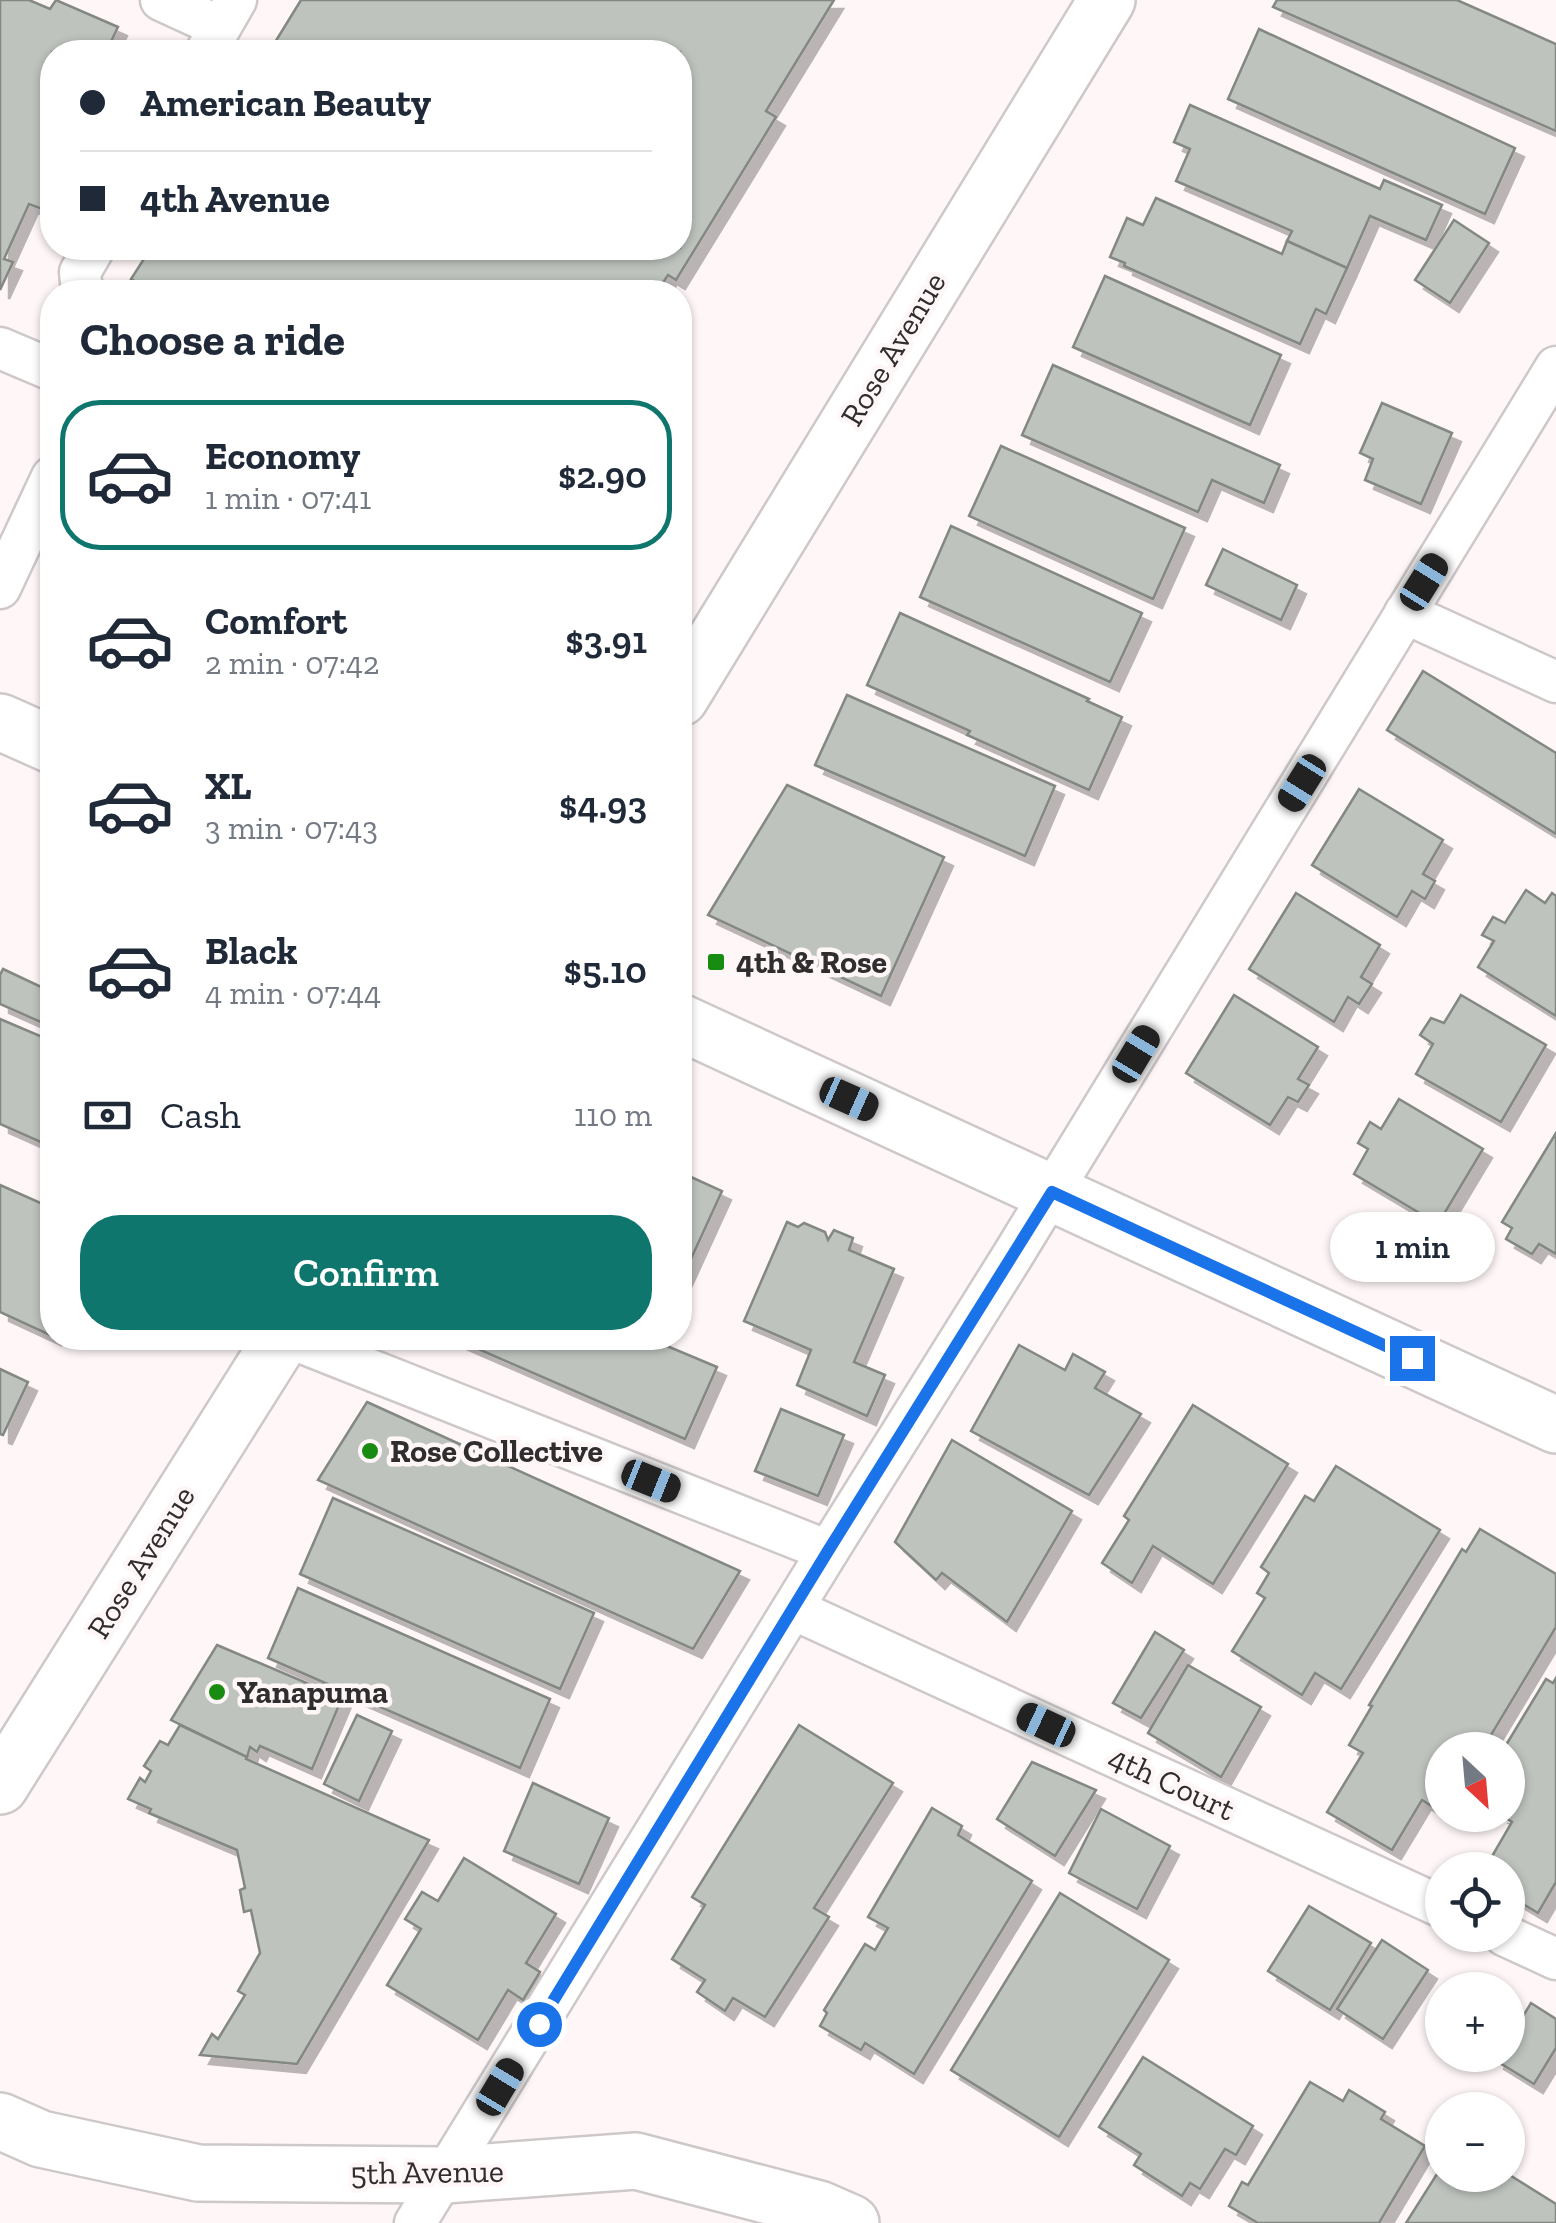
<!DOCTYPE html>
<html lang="en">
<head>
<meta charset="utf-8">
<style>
  :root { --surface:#fff; --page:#f2f2f3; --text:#1f2937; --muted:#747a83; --line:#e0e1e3; --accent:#0f766e }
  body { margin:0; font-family:"Zilla Slab",serif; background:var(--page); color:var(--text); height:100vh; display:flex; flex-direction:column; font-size:38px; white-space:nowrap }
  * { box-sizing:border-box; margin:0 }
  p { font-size:32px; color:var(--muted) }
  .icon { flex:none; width:55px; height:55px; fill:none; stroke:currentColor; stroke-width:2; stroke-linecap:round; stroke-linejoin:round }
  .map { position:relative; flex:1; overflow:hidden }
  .drawer { position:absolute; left:40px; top:280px; width:652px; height:1070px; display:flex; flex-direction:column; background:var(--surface); border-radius:40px; box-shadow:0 2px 8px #0004 }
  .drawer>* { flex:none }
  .top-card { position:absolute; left:40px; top:40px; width:652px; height:220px; border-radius:40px; box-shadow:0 2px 8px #0004; display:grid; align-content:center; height:220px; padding:0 40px; background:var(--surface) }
  .needle { width:65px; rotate:154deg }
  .fabs { position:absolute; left:1425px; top:1732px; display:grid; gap:20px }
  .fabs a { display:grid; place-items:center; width:100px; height:100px; border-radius:50%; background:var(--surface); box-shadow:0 2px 8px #0004; font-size:50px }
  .end { position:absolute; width:45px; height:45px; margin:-22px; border:12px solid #1a73e8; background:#fff; box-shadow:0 0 0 5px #fff }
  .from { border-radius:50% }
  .bubble { position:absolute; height:70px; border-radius:35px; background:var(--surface); box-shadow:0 2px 8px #0004; font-size:32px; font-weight:600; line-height:70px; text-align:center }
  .car { position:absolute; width:30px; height:60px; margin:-30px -15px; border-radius:12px; box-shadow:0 0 8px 2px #0007; background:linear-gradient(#222 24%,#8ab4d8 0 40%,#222 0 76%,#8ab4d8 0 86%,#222 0) }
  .top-card b { display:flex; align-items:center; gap:35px; height:95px; font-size:38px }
  .top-card b+b { border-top:2px solid var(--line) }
  .top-card i { width:25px; height:25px; background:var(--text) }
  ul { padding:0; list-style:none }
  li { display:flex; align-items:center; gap:30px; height:150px; margin:0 20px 15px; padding:0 20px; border:5px solid transparent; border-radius:40px }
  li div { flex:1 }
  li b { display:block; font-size:38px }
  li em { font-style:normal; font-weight:600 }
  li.on { border-color:var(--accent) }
  li>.icon { width:90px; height:90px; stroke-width:1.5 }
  h2 { padding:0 40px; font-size:45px; line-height:120px }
  .pay { display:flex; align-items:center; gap:25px; height:110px; padding:0 40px; font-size:38px }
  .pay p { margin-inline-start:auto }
  .cta { display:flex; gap:20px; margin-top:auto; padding:20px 40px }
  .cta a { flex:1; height:115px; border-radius:40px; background:var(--accent); color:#fff; font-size:40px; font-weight:600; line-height:115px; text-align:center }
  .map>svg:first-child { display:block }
</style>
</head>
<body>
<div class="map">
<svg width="1556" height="2223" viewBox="0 0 1556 2223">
  <defs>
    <filter id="shadow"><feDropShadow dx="9" dy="9" stdDeviation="0" flood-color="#0004"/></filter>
  </defs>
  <rect width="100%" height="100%" fill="#fef6f7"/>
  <g fill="#bec3be" stroke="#848883" stroke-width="2.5" filter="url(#shadow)">
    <path d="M0 0H29L50 9 56 0 118 27 106 52H52V192L45 210 29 204 4 259 13 262 0 290Z"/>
    <path d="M301 0H834L766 111 776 117 676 280 668 275 657 292H154L131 279 151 248H680V52H269Z"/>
    <path d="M1277 0H1457L1556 44V131L1273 7Z"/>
    <path d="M1259 29 1515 148 1485 214 1228 99Z"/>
    <path d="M1190 105 1380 189 1384 180 1442 205 1426 240 1370 216 1347 268 1287 241 1292 231 1176 181 1190 149 1174 142Z"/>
    <path d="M1156 198 1282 254 1287 241 1347 268 1326 314 1316 309 1300 344 1124 266 1125 263 1110 257 1127 218 1143 225Z"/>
    <path d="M1454 220 1489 243 1450 303 1415 280Z"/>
    <path d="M1105 276 1281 355 1250 425 1073 347Z"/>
    <path d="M1053 365 1280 465 1264 503 1212 480 1198 512 1022 435Z"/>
    <path d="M1382 403 1452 433 1421 504 1365 480 1373 459 1360 453Z"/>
    <path d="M1001 446 1185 528 1153 599 969 516Z"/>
    <path d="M951 526 1142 613 1110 682 920 597Z"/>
    <path d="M1223 549 1297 585 1281 620 1206 585Z"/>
    <path d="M900 613 1089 699 1087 701 1122 717 1089 790 967 735 970 731 867 685Z"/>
    <path d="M1423 671 1556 753V834L1387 730Z"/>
    <path d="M847 695 1055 786 1025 856 815 765Z"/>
    <path d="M787 785 944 857 881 996 708 915Z"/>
    <path d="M1359 789 1443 840 1423 874 1435 881 1425 899 1412 891 1397 917 1312 865Z"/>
    <path d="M1526 890 1545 903 1552 893 1556 896V1016L1478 967 1494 941 1482 935 1493 917 1505 923Z"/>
    <path d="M1296 893 1380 945 1361 977 1372 984 1359 1004 1348 997 1334 1022 1249 969Z"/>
    <path d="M3 969 52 992V1027L0 1004V975Z"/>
    <path d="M1234 995 1318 1047 1298 1079 1309 1085 1298 1102 1288 1097 1270 1125 1186 1073Z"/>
    <path d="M1461 995 1546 1045 1501 1122 1416 1074 1433 1044 1420 1035 1431 1018 1444 1023Z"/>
    <path d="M0 1019 52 1041V1147L0 1124Z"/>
    <path d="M1399 1099 1483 1149 1438 1224 1354 1174 1368 1149 1358 1143 1370 1122 1381 1129Z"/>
    <path d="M1556 1133V1254L1539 1244 1532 1254 1506 1239 1512 1228 1502 1222Z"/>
    <path d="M680 1172 722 1191 680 1283Z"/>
    <path d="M0 1185 52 1208V1336L0 1312Z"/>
    <path d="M787 1222 798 1227 804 1223 825 1232 828 1240 834 1230 853 1238 849 1250 894 1269 854 1362 885 1375 867 1416 797 1385 811 1350 744 1321Z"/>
    <path d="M453 1338H648L717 1367 685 1439Z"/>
    <path d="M1019 1345 1065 1370 1073 1354 1105 1372 1095 1388 1141 1414 1089 1495 971 1431Z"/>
    <path d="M0 1369 28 1382 3 1435 0 1434Z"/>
    <path d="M367 1402 740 1571 693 1649 318 1480Z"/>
    <path d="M1193 1405 1288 1464 1213 1584 1153 1546 1132 1583 1102 1563 1129 1520 1124 1516Z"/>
    <path d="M781 1409 844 1435 818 1496 755 1471Z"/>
    <path d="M952 1440 1072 1511 1007 1622 942 1573 936 1580 895 1542Z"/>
    <path d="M1336 1466 1440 1530 1341 1689 1315 1673 1302 1695 1232 1651 1265 1598 1257 1593 1269 1573 1261 1567 1305 1496 1314 1501Z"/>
    <path d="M333 1498 594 1613 560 1689 300 1574Z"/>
    <path d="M1480 1529 1556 1574V1627L1482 1750H1442V1813L1422 1800 1392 1850 1327 1812 1363 1753 1349 1745 1372 1706 1369 1705 1462 1549 1466 1552Z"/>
    <path d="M298 1588 550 1699 520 1768 268 1658Z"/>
    <path d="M1155 1632 1184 1650 1141 1718 1113 1703Z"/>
    <path d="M217 1645 342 1698 312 1769 260 1746 257 1752 250 1747 247 1757 171 1720Z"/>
    <path d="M1188 1665 1261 1707 1221 1777 1148 1733Z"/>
    <path d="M1556 1678V1882L1538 1913 1508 1895V1870H1484L1512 1822 1501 1815H1508V1773L1511 1768 1508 1765V1750H1503L1546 1679 1553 1683Z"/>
    <path d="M357 1715 392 1731 359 1801 324 1784Z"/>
    <path d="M180 1725 247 1757 246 1759 429 1840 297 2064 200 2055 212 2034 218 2039 245 1995 238 1991 260 1953 251 1910 244 1912 240 1890 245 1888 237 1850 149 1813 151 1809 128 1799 140 1778 145 1782 151 1771 144 1766 160 1741 168 1745Z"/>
    <path d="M799 1725 893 1783 814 1908 829 1917 765 2017 733 1998 725 2011 697 1992 705 1980 672 1959 705 1905 692 1897Z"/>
    <path d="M1032 1762 1096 1790 1055 1856 997 1819Z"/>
    <path d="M533 1783 609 1818 579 1884 504 1851Z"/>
    <path d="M932 1808 962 1826 958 1835 1032 1881 914 2074 865 2043 861 2050 820 2026 827 2013 824 2010 865 1944 875 1950 888 1928 868 1917Z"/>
    <path d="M1101 1809 1170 1846 1137 1909 1069 1873Z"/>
    <path d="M464 1858 556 1914 526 1963 540 1972 523 2000 508 1990 478 2040 387 1985 421 1929 405 1919 422 1892 438 1901Z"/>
    <path d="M1060 1893 1169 1960 1059 2137 951 2070Z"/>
    <path d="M1309 1906 1371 1943 1330 2010 1268 1971Z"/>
    <path d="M1382 1940 1428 1970 1383 2039 1337 2009Z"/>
    <path d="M1531 2003 1556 2019V2048L1534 2084 1495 2060 1498 2055H1508V2041Z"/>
    <path d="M1143 2057 1253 2126 1236 2155 1225 2149 1200 2189 1190 2183 1182 2196 1134 2165 1141 2154 1099 2127Z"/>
    <path d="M1310 2082 1343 2101 1349 2090 1385 2112 1381 2119 1425 2146 1379 2223H1258L1229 2206 1242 2182 1248 2185Z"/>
    <path d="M1442 2166V2175L1508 2174 1556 2204V2223H1406Z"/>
  </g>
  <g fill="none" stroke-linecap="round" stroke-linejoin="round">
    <g stroke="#cfc8c9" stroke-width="45">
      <g id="service">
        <path d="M161 0 220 27"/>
        <path d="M206 52 236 0"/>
        <path d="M82 292 80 272 94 248"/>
        <path d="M0 348 52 370"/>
        <path d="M0 588 52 477"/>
        <path d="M1405 613 1556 682"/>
        <path d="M290 1338 828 1551"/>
        <path d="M793 1609 1442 1907"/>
        <path d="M1504 1935 1556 1959"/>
        <path d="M415 2223 828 1551 1013 1255 1556 367"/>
      </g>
    </g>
    <g stroke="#cfc8c9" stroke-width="60">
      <g id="minor">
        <path d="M0 722 52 745"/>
        <path d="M0 2121 41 2139 198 2173 445 2175 636 2161 819 2209 851 2223"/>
      </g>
    </g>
    <g stroke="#cfc8c9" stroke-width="60">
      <g id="tertiary">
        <path d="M680 698 1107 0"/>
        <path d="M680 1022 1556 1425"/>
        <path d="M0 1786 282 1338"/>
      </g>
    </g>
    <use href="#service" stroke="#fff" stroke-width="40"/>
    <use href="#minor" stroke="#fff" stroke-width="55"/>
    <use href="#tertiary" stroke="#fff" stroke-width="55"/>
  </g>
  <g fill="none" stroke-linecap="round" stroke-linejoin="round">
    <path stroke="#1a73e8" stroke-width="12" d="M539 2024 828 1551 1052 1192 1412 1358"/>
  </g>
  <g fill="#188b11" stroke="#fef6f7" stroke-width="4">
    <rect x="706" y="952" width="20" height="20" rx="5"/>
    <circle cx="370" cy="1451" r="10"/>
    <circle cx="217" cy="1692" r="10"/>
  </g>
  <g text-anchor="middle" stroke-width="9" stroke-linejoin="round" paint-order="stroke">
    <g font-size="32" fill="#302d2e" stroke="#fef6f7">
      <text transform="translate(893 349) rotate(-59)" y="11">Rose Avenue</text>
      <text transform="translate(141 1562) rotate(-58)" y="11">Rose Avenue</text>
      <text transform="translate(1172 1783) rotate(25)" y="11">4th Court</text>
      <text transform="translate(427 2172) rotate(-1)" y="11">5th Avenue</text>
    </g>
    <g font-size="32" font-weight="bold" fill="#302d2e" stroke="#fef6f7" text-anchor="start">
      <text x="736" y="973">4th &amp; Rose</text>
      <text x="390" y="1462">Rose Collective</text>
      <text x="237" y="1703">Yanapuma</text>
    </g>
  </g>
</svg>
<div class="fabs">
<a><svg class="needle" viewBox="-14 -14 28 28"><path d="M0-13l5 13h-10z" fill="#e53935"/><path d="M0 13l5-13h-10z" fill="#747a83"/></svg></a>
<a><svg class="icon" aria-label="locate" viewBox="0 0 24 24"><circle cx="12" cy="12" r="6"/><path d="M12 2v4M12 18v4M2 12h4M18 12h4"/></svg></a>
<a>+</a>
<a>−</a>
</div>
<i class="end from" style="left:539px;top:2024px"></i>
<i class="end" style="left:1412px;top:1358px"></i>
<div class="bubble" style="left:1330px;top:1212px;width:165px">1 min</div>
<i class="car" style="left:1424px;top:582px;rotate:32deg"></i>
<i class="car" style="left:1302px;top:783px;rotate:212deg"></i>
<i class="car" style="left:1136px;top:1054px;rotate:31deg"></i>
<i class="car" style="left:849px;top:1099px;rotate:114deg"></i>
<i class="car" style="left:651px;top:1481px;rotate:112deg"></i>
<i class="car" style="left:1046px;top:1725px;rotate:295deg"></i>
<i class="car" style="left:500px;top:2087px;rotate:31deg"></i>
<div class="top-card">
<b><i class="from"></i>American Beauty</b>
<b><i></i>4th Avenue</b>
</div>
<section class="drawer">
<h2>Choose a ride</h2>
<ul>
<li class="on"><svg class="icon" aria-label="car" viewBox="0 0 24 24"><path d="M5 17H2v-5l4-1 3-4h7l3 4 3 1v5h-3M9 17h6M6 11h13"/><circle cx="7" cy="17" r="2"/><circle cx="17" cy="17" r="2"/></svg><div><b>Economy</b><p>1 min · 07:41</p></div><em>$2.90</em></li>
<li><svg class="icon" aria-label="car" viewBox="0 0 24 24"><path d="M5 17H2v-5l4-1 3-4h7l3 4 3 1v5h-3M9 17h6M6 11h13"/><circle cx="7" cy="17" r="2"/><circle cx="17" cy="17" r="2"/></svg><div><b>Comfort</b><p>2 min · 07:42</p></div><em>$3.91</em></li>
<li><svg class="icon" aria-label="car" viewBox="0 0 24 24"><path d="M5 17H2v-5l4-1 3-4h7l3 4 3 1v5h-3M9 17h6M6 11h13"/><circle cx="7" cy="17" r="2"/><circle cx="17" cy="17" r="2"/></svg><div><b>XL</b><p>3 min · 07:43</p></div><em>$4.93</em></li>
<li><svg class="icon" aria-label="car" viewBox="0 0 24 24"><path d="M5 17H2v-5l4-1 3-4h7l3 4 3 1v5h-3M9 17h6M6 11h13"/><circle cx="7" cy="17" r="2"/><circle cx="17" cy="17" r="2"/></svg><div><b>Black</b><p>4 min · 07:44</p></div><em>$5.10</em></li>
</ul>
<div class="pay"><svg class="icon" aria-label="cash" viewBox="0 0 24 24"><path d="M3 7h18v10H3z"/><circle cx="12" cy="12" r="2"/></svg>Cash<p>110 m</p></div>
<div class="cta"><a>Confirm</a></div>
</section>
</div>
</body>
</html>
